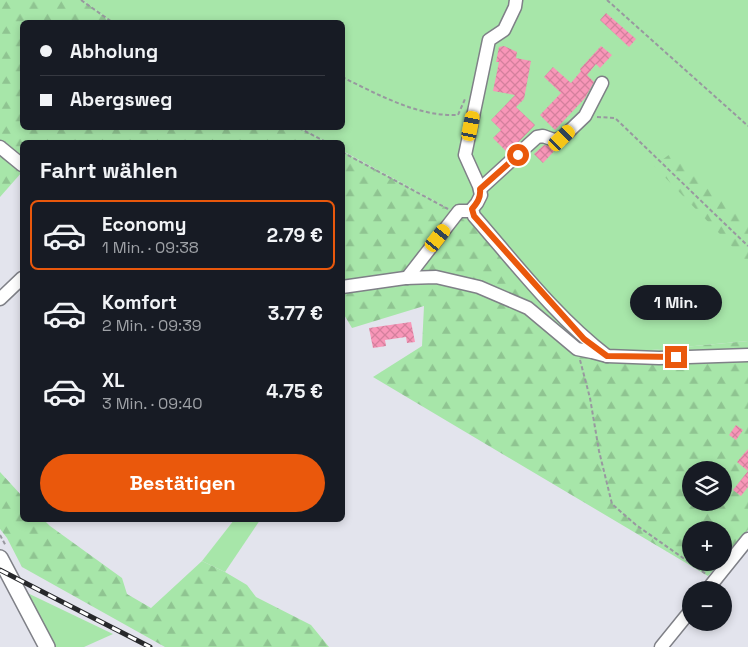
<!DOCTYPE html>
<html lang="de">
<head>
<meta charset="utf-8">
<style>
  :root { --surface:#171b24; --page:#242831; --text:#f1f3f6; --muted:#9ea1a6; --line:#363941; --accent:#ea580c }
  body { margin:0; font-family:"Space Grotesk",sans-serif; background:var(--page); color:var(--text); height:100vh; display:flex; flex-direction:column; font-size:19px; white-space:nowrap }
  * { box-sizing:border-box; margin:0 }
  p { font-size:16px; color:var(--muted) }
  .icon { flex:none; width:28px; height:28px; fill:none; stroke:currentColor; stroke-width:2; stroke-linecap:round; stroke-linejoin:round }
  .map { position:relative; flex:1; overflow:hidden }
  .drawer { position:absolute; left:20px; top:140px; width:325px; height:382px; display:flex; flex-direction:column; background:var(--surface); border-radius:8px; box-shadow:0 2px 8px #0003 }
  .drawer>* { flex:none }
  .top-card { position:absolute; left:20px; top:20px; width:325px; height:110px; border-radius:8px; box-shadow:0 2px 8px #0003; display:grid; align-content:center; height:110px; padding:0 20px; background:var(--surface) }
  .fabs { position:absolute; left:682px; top:461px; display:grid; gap:10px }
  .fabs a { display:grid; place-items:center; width:50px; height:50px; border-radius:50%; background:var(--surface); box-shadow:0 2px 8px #0003; font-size:25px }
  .end { position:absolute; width:22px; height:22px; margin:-11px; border:6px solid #ea580c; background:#fff; box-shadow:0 0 0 2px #fff }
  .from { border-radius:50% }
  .bubble { position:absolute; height:35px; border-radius:18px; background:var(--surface); box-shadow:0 2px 8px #0003; font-size:16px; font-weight:700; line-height:35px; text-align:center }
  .car { position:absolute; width:15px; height:30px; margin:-15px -8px; border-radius:6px; box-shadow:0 0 4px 1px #0007; background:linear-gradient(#f5c518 24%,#345 0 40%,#f5c518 0 76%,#345 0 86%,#f5c518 0) }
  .top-card b { display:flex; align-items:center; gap:18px; height:48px; font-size:19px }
  .top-card b+b { border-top:1px solid var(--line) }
  .top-card i { width:12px; height:12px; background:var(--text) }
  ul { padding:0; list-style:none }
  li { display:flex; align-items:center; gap:15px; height:70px; margin:0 10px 8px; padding:0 10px; border:2px solid transparent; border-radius:8px }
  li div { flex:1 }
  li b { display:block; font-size:19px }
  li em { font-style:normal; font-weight:700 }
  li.on { border-color:var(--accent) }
  li>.icon { width:45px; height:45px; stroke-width:1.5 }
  h2 { padding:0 20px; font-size:22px; line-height:60px }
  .action { display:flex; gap:10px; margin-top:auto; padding:10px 20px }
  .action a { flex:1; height:58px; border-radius:30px; background:var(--accent); color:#fff; font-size:20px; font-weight:700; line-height:58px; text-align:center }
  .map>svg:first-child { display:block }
</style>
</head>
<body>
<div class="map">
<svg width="748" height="647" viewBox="0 0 748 647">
  <defs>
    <pattern id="forest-firs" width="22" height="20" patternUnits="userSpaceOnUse" patternTransform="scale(1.25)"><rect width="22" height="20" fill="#a7e6a9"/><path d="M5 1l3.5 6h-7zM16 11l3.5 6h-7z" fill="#8fc491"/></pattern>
    <pattern id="building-cross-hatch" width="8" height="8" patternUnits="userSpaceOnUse" patternTransform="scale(1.25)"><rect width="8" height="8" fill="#f896b8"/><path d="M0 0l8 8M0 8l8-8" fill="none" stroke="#d4809d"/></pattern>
  </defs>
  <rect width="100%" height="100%" fill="#e3e4ed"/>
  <g fill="#a7e6a9">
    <path d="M83 0H748V341L630 352 608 349 587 335 457 213 343 151 342 142H327L299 128H342V22H111Z"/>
    <path d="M234 520H260L225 572 202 561Z"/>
    <path d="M17 588 113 634 84 647H46Z"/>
  </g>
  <g fill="url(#forest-firs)" fill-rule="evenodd">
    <path d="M0 0H83L111 22H22V128H299L327 142H22V157L0 140Z"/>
    <path d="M678 148 748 222V263L654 166Z"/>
    <path d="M342 151 457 213 475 211 565 313 587 335 608 349 630 352 748 341V530L724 558V530H691V562L720 563 708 576 373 377 422 346 424 306 352 328 343 313ZM691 470H724V502H691Z"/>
    <path d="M0 155 22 172 0 197Z"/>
    <path d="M0 472 22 496V520H44L50 526 122 578 127 594 151 608 202 561 225 572 247 585 256 597 311 625 329 647H165L22 567 7 538 0 529Z"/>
  </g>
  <g fill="url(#building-cross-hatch)">
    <path d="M606 13 636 39 629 47 600 20Z"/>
    <path d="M504 46 517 52 516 58 531 61 524 99 516 107 535 125 508 153 493 138 501 130 491 120 515 95 493 91 499 62H496L499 47Z"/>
    <path d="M601 46 612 55 600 68 596 64 587 75 594 82 585 98 555 130 540 115 561 93 544 77 553 67 571 83 581 71 580 69Z"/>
    <path d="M544 145 557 148 543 163 534 154Z"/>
    <path d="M411 322 415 342 407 343 406 337 385 340 386 346 373 348 369 328Z"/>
    <path d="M736 425 743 430 736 440 729 435Z"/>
    <path d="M748 449V487L741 496 733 490 748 471 737 462Z"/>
  </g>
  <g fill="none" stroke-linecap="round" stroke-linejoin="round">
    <g stroke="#7f8087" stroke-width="15">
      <g id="minor">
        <path d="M516 0 515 7 504 30 489 40 465 155 479 186 481 195 477 203 472 209 474 216C515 263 557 318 607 356"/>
        <path d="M0 147 22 165"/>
        <path d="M480 189 537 137 543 136 554 140 562 138 585 116 602 83"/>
        <path d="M407 278 459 211H472"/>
        <path d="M342 287 405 278 436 277 479 287 528 308 577 349 592 352 607 356 659 358 748 355"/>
        <path d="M0 299 22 278"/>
        <path d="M707 590 748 539"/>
        <path d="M661 647 691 610"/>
      </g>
    </g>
    <g stroke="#7f8087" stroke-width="18">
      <path id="major" d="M0 558 47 647"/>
    </g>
    <g stroke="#98989f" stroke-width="2" stroke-dasharray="4 2.5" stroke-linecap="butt">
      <path d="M81 0 112 22"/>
      <path d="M607 0 748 126"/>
      <path d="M342 77C377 94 418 117 458 115L465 99"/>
      <path d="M597 117 615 118 748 246"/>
      <path d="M299 128 326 142"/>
      <path d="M342 152 448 209"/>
      <path d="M580 360 590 398 599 451 612 504 636 525 706 574"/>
      <path d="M0 535 6 546"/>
    </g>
    <use href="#minor" stroke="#fff" stroke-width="12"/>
    <use href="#major" stroke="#fff" stroke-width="15"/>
    <g stroke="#27282b" stroke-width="5">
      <path id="rail" d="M0 570 150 647"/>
    </g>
    <use href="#rail" stroke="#fff" stroke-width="3" stroke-dasharray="9" stroke-linecap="butt"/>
  </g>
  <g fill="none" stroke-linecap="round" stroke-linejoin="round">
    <path stroke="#ea580c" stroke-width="6" d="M518 155 480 189C481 198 477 203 472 209L474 216 584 339 607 356 676 357"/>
  </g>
</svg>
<div class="fabs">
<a><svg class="icon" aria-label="layers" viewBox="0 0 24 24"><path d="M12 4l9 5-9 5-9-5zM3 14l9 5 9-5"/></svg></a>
<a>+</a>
<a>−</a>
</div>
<i class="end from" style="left:518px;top:155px"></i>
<i class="end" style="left:676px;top:357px"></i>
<div class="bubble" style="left:630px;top:285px;width:92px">1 Min.</div>
<i class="car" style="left:471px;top:126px;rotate:11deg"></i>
<i class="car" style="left:562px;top:138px;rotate:46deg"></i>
<i class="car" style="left:438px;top:238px;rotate:38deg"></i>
<div class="top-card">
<b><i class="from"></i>Abholung</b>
<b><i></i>Abergsweg</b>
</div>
<section class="drawer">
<h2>Fahrt wählen</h2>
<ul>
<li class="on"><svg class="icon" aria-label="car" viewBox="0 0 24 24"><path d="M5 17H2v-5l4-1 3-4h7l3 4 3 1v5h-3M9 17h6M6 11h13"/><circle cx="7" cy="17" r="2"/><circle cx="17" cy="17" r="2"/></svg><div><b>Economy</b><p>1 Min. · 09:38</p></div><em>2.79 €</em></li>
<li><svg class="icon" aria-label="car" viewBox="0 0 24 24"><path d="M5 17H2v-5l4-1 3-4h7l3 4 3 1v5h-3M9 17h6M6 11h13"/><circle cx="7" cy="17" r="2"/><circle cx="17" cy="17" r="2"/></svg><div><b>Komfort</b><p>2 Min. · 09:39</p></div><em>3.77 €</em></li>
<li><svg class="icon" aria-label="car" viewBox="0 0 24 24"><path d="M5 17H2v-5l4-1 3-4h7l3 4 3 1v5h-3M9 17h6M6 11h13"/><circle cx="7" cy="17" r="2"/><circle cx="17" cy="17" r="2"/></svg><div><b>XL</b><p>3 Min. · 09:40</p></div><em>4.75 €</em></li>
</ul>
<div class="action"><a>Bestätigen</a></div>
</section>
</div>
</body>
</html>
